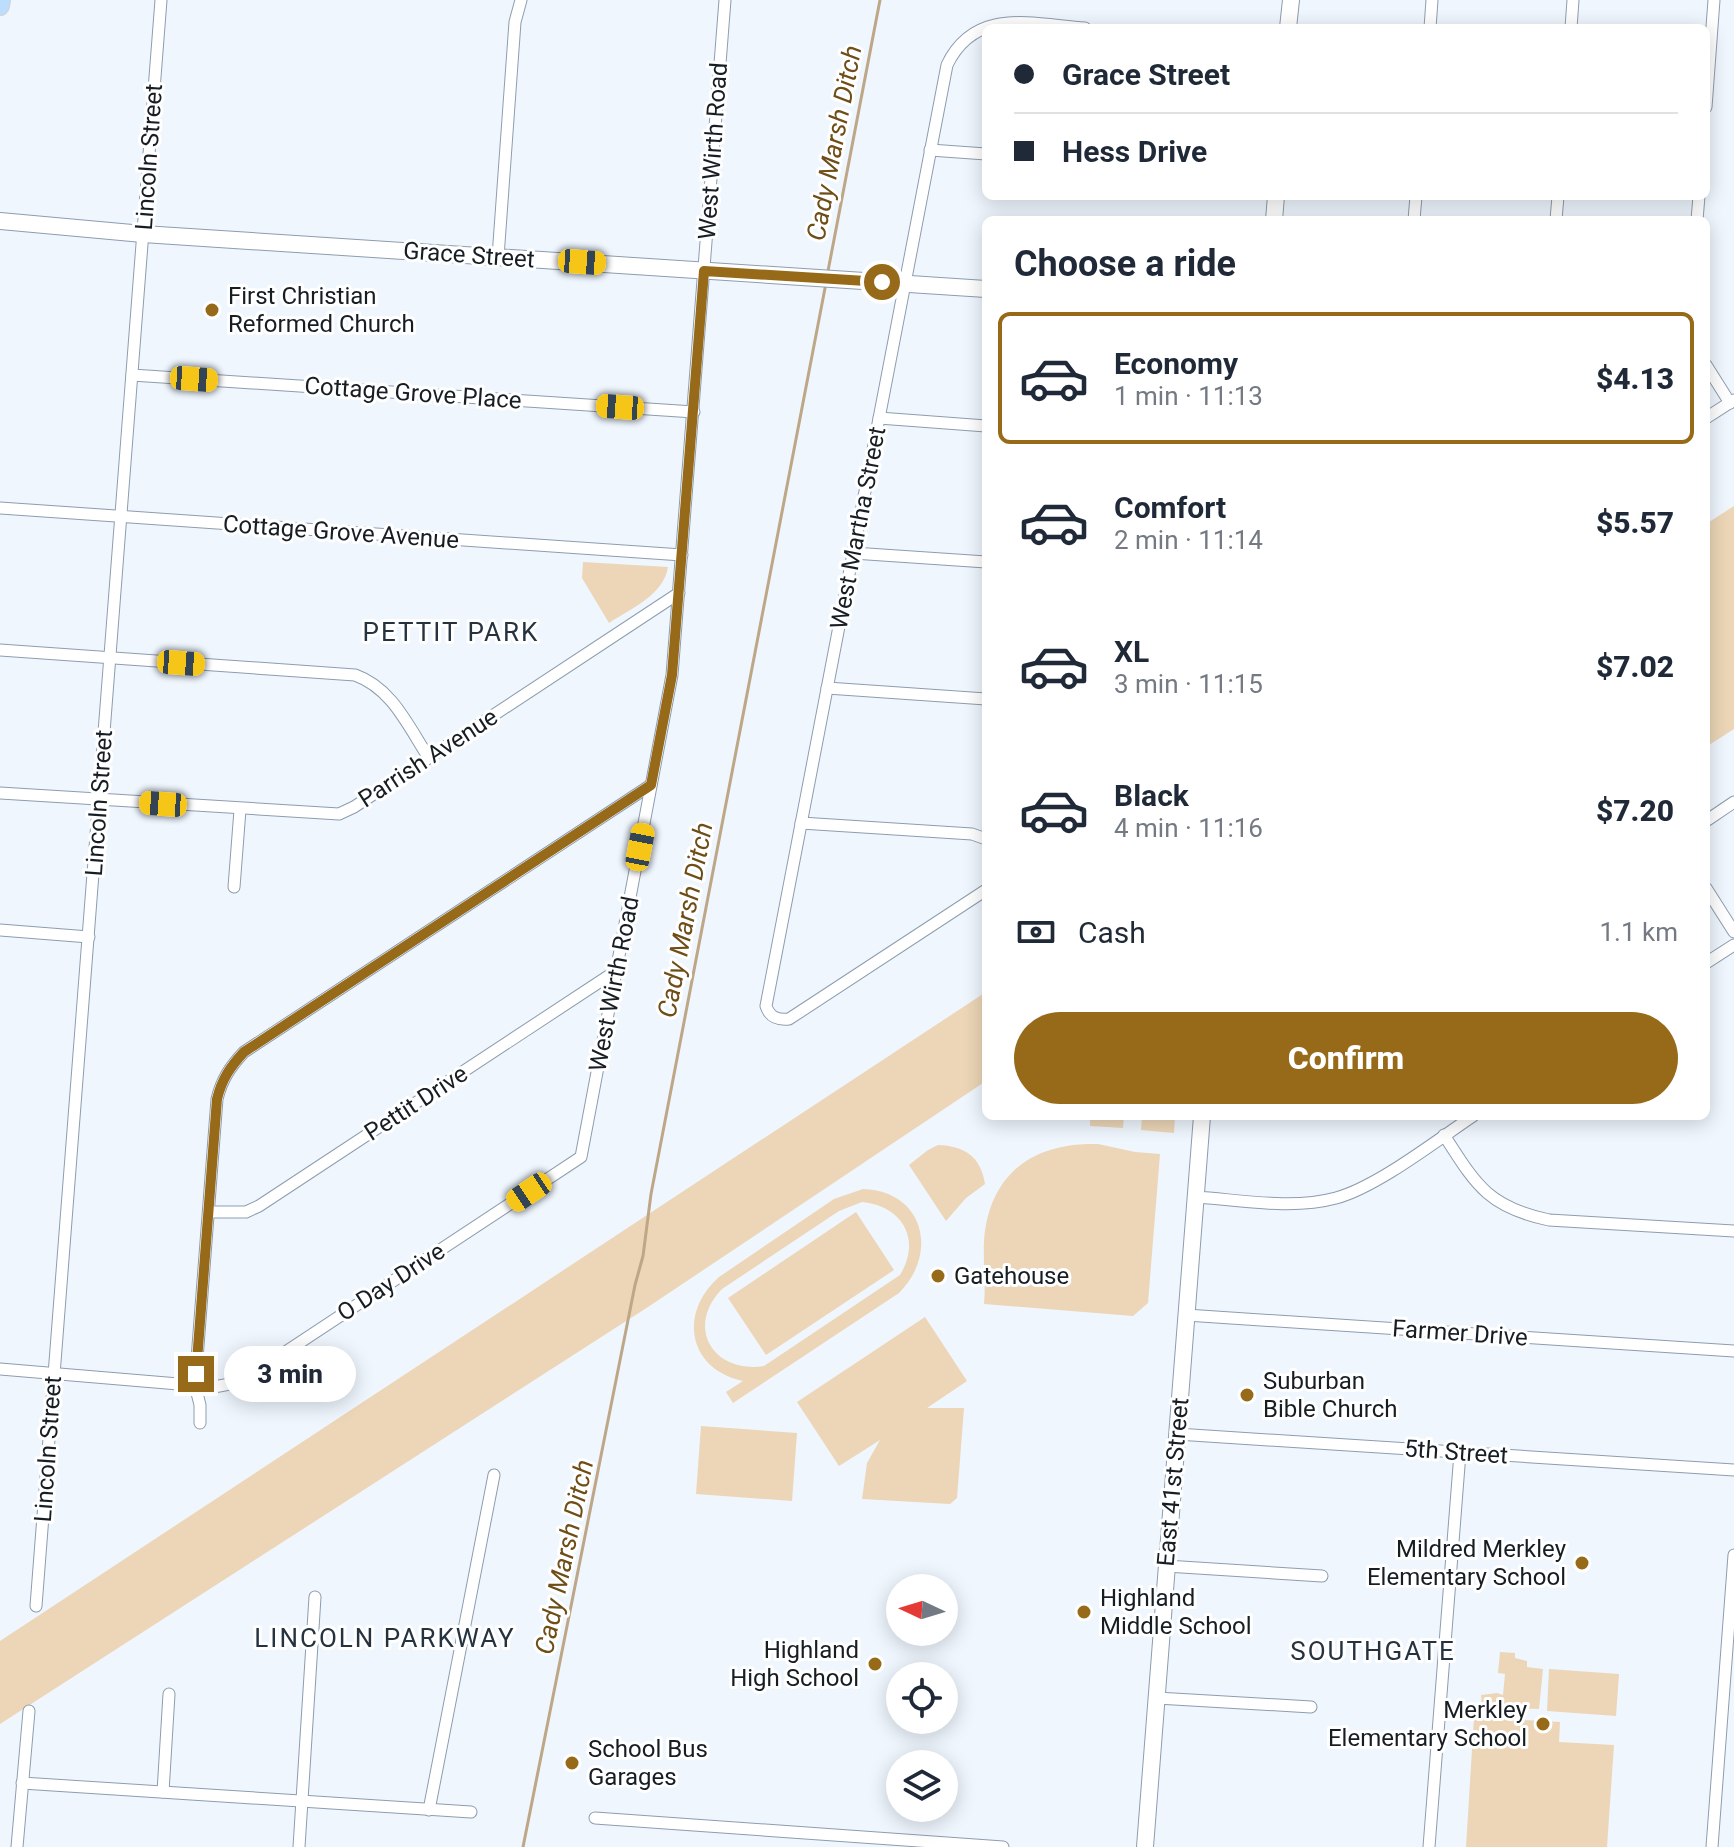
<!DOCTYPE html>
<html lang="en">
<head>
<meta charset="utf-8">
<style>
  :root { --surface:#fff; --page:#f2f2f3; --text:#1f2937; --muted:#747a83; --line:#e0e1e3; --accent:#976a19 }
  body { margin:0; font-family:Roboto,sans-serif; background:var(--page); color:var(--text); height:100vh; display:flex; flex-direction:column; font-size:30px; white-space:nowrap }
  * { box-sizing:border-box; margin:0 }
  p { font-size:26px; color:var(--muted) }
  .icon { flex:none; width:44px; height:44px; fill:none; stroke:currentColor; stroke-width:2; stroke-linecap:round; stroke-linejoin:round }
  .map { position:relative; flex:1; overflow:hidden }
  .details { position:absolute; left:982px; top:216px; width:728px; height:904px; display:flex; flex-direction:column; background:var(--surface); border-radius:12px; box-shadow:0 4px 20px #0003 }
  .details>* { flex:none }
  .top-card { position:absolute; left:982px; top:24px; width:728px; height:176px; border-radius:12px; box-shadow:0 4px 20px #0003; display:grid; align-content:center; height:176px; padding:0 32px; background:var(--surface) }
  .needle { width:52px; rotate:274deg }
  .tools { position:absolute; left:886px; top:1574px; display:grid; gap:16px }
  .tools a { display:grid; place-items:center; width:72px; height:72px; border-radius:50%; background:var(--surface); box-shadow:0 4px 20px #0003; font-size:40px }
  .end { position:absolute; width:36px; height:36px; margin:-18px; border:10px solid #976a19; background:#fff; box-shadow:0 0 0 4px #fff }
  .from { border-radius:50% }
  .bubble { position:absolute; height:56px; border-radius:28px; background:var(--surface); box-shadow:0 4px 20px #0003; font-size:26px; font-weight:800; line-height:56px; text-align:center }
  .car { position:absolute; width:24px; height:48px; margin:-24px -12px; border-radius:10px; box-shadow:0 0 6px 2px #0007; background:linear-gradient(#f5c518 24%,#345 0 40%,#f5c518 0 76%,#345 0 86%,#f5c518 0) }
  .top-card b { display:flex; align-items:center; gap:28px; height:76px; font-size:30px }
  .top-card b+b { border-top:2px solid var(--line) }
  .top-card i { width:20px; height:20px; background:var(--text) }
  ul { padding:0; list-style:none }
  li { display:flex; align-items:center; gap:24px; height:132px; margin:0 16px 12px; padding:0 16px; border:4px solid transparent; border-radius:12px }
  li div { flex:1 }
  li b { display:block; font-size:30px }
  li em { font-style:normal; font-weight:800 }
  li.active { border-color:var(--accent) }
  li>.icon { width:72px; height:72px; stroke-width:1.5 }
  h2 { padding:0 32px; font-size:36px; line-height:96px }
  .pay { display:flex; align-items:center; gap:20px; height:88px; padding:0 32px; font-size:30px }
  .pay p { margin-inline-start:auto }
  .action { display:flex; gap:16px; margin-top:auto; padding:16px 32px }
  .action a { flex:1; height:92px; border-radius:48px; background:var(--accent); color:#fff; font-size:32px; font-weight:800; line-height:92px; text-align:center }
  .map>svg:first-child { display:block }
</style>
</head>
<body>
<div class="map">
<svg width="1734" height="1847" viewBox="0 0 1734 1847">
  <rect width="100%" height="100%" fill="#eff6fe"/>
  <g fill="#ecd6b7" fill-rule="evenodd">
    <path d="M1734 506V729L1706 747V524Z"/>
    <path d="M583 562 668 567C664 595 630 609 609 623L582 578Z"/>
    <path d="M986 992V1081L648 1307 0 1724V1641Z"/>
    <path d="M1090 1116H1124L1123 1128 1090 1126Z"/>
    <path d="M1142 1116 1175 1117 1174 1133 1141 1130Z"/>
    <path d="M1098 1144 1135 1152 1160 1154 1148 1303 1133 1316 984 1304C986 1283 983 1262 984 1241 989 1173 1034 1142 1098 1144Z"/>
    <path d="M938 1145C965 1146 981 1157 985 1184L966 1198 946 1221 909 1165 928 1150Z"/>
    <path d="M863 1189C924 1191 939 1253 899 1293L733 1403 726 1392 743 1381C688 1369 678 1313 719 1277L834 1199ZM862 1202C902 1206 922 1239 900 1275L764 1366C713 1374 685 1327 722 1289L839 1211Z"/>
    <path d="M856 1212 894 1270 766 1355 728 1298Z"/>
    <path d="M925 1317 967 1381 927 1408H964L957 1498 950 1504 862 1499 867 1463 880 1440 839 1466 797 1402Z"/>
    <path d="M701 1426 797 1433 792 1501 696 1494Z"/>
    <path d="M1500 1652 1515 1653V1658L1527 1661V1667L1543 1669 1539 1709 1514 1708 1503 1704 1482 1705 1481 1695 1497 1693 1503 1695 1505 1674 1498 1673Z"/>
    <path d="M1549 1669 1619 1674 1616 1716 1547 1711Z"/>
    <path d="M1474 1717 1560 1722 1559 1742 1614 1745 1607 1847H1466Z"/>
  </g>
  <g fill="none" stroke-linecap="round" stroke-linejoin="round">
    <g stroke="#bea787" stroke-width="3">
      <path d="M828 271 880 0"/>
      <path d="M523 1847 635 1285 643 1256 651 1194 826 283"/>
    </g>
    <g stroke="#8d9dae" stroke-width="13">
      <g id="street">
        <path d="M1430 28 1432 0"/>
        <path d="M1571 28 1573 0"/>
        <path d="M1706 107 1714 0"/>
        <path d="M930 150 986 154"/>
        <path d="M1414 220 1416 196"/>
        <path d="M1556 220 1558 196"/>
        <path d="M1697 220 1699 196"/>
        <path d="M498 257 515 22 521 0"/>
        <path d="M1706 365 1730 403"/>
        <path d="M132 375 694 412"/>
        <path d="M879 418 986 426"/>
        <path d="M1706 418 1734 400"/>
        <path d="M0 508 682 555"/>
        <path d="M853 553 986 562"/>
        <path d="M0 650 355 675C392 688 408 726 429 758"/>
        <path d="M827 688 986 699"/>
        <path d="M0 793 339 814 354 807 679 593"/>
        <path d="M1706 821 1734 802"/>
        <path d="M801 823 972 834 986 839"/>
        <path d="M234 887 240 810"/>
        <path d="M1706 888 1734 932"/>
        <path d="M986 890 789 1019C778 1020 770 1018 766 1006L947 65C975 7 1031 24 1085 28"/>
        <path d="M0 930 89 937"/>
        <path d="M1706 963 1734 945"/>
        <path d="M1444 1135C1476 1185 1488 1207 1549 1220L1734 1231"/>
        <path d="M1196 1197C1241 1200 1292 1210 1336 1198 1377 1187 1437 1140 1473 1116"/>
        <path d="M209 1212H246L259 1206 616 971"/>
        <path d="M1186 1315 1734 1351"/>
        <path d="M0 1369 214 1387 240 1382 581 1157 672 675 725 0"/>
        <path d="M200 1423V1405L195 1385 217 1099C222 1079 230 1067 244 1052L651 785"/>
        <path d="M1177 1434 1734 1470"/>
        <path d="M1166 1566 1322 1576"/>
        <path d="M36 1606 161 0"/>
        <path d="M1157 1698 1311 1707"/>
        <path d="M22 1783 471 1812"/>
        <path d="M163 1792 169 1694"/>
        <path d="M429 1810 494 1475"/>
        <path d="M595 1818 1003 1847"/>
        <path d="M17 1847 29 1711"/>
        <path d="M299 1847 315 1597"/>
        <path d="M1429 1847 1460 1453"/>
        <path d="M1712 1847 1734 1555"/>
      </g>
    </g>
    <g stroke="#8d9dae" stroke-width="18">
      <g id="secondary">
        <path d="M1288 28 1291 0"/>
        <path d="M1274 220 1276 196"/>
        <path d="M0 221 143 234 986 289"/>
        <path d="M1145 1847 1202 1116"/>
      </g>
    </g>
    <g stroke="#d0d2d3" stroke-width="20">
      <path id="primary" d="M0 6 1 0"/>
    </g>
    <use href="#street" stroke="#fff" stroke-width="11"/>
    <use href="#secondary" stroke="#fff" stroke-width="16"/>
    <use href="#primary" stroke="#bcddfd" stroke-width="18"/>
  </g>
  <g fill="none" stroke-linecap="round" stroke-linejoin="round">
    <path stroke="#976a19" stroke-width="10" d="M196 1374 217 1099C222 1079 230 1067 244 1052L651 785 672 675 704 271 882 282"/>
  </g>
  <g fill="#976a19" stroke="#fff" stroke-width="3">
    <circle cx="212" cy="310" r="8"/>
    <circle cx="938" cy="1276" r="8"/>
    <circle cx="1247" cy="1395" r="8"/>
    <circle cx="1582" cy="1563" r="8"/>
    <circle cx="1084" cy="1612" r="8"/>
    <circle cx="875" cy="1664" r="8"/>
    <circle cx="1543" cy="1724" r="8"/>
    <circle cx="572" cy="1763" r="8"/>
  </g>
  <g text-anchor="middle" stroke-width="6" stroke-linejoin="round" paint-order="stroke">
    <g font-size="24" fill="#161d23" stroke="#fff">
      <text transform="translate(713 151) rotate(-86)" y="8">West Wirth Road</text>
      <text transform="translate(149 157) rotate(-86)" y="8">Lincoln Street</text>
      <text transform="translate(469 255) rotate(4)" y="8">Grace Street</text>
      <text transform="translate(413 393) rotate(4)" y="8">Cottage Grove Place</text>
      <text transform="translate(858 528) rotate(-79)" y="8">West Martha Street</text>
      <text transform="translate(341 532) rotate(4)" y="8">Cottage Grove Avenue</text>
      <text transform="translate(428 758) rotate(-33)" y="8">Parrish Avenue</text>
      <text transform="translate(99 803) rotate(-86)" y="8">Lincoln Street</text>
      <text transform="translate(614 984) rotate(-79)" y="8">West Wirth Road</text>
      <text transform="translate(416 1103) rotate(-33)" y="8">Pettit Drive</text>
      <text transform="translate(391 1282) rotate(-33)" y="8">O Day Drive</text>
      <text transform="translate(1460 1333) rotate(4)" y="8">Farmer Drive</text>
      <text transform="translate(48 1449) rotate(-86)" y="8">Lincoln Street</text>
      <text transform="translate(1456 1452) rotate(4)" y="8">5th Street</text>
      <text transform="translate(1173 1482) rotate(-85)" y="8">East 41st Street</text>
    </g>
    <g font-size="24" fill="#161d23" stroke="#fff" text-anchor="start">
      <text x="228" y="304">First Christian<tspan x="228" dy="28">Reformed Church</tspan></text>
      <text x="954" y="1284">Gatehouse</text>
      <text x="1263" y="1389">Suburban<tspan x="1263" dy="28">Bible Church</tspan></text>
      <text x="1566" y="1557" text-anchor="end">Mildred Merkley<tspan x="1566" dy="28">Elementary School</tspan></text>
      <text x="1100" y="1606">Highland<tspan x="1100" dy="28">Middle School</tspan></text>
      <text x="859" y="1658" text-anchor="end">Highland<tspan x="859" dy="28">High School</tspan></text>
      <text x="1527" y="1718" text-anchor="end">Merkley<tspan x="1527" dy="28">Elementary School</tspan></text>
      <text x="588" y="1757">School Bus<tspan x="588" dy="28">Garages</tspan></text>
    </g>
    <g font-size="26" font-style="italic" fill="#6e4d16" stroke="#fff">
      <text transform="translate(834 143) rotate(-79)" y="9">Cady Marsh Ditch</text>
      <text transform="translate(685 920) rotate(-79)" y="9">Cady Marsh Ditch</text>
      <text transform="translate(564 1557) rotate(-78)" y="9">Cady Marsh Ditch</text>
    </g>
    <g font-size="26" letter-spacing="2" fill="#253341" stroke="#fff">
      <text x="451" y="641">PETTIT PARK</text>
      <text x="385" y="1647">LINCOLN PARKWAY</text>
      <text x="1373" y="1660">SOUTHGATE</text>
    </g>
  </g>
</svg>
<div class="tools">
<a><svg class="needle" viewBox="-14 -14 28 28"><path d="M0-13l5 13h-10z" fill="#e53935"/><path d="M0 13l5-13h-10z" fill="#747a83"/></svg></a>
<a><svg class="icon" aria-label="locate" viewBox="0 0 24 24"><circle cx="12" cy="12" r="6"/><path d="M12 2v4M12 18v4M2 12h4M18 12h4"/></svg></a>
<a><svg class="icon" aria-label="layers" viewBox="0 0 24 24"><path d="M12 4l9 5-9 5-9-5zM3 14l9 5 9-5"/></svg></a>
</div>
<i class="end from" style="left:882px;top:282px"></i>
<i class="end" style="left:196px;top:1374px"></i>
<div class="bubble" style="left:224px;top:1346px;width:132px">3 min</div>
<i class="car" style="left:582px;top:262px;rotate:94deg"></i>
<i class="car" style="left:194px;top:379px;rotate:94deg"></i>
<i class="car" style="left:620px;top:407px;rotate:274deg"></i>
<i class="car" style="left:181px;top:663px;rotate:94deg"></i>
<i class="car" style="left:163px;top:804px;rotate:274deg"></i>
<i class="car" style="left:640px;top:847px;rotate:11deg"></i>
<i class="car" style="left:529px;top:1192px;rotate:236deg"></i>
<div class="top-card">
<b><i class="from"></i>Grace Street</b>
<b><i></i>Hess Drive</b>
</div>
<section class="details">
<h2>Choose a ride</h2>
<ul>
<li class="active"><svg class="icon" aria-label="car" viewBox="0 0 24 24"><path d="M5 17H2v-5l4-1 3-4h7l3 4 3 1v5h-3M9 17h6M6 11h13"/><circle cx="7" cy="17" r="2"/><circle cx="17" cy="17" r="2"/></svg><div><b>Economy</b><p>1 min · 11:13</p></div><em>$4.13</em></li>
<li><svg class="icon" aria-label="car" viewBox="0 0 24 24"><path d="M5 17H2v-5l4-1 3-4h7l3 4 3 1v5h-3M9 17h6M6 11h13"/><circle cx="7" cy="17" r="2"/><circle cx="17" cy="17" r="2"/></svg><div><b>Comfort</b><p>2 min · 11:14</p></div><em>$5.57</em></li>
<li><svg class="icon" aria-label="car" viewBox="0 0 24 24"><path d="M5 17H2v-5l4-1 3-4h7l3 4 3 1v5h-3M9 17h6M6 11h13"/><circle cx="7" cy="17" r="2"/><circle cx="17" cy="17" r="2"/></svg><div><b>XL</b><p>3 min · 11:15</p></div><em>$7.02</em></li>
<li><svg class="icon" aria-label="car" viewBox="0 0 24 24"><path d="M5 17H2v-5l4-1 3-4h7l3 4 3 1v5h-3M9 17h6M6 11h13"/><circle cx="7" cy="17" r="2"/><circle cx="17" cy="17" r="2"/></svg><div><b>Black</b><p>4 min · 11:16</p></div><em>$7.20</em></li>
</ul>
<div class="pay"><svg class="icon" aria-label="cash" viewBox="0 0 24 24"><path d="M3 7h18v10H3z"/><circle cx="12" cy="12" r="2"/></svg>Cash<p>1.1 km</p></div>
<div class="action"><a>Confirm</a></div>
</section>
</div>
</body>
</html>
